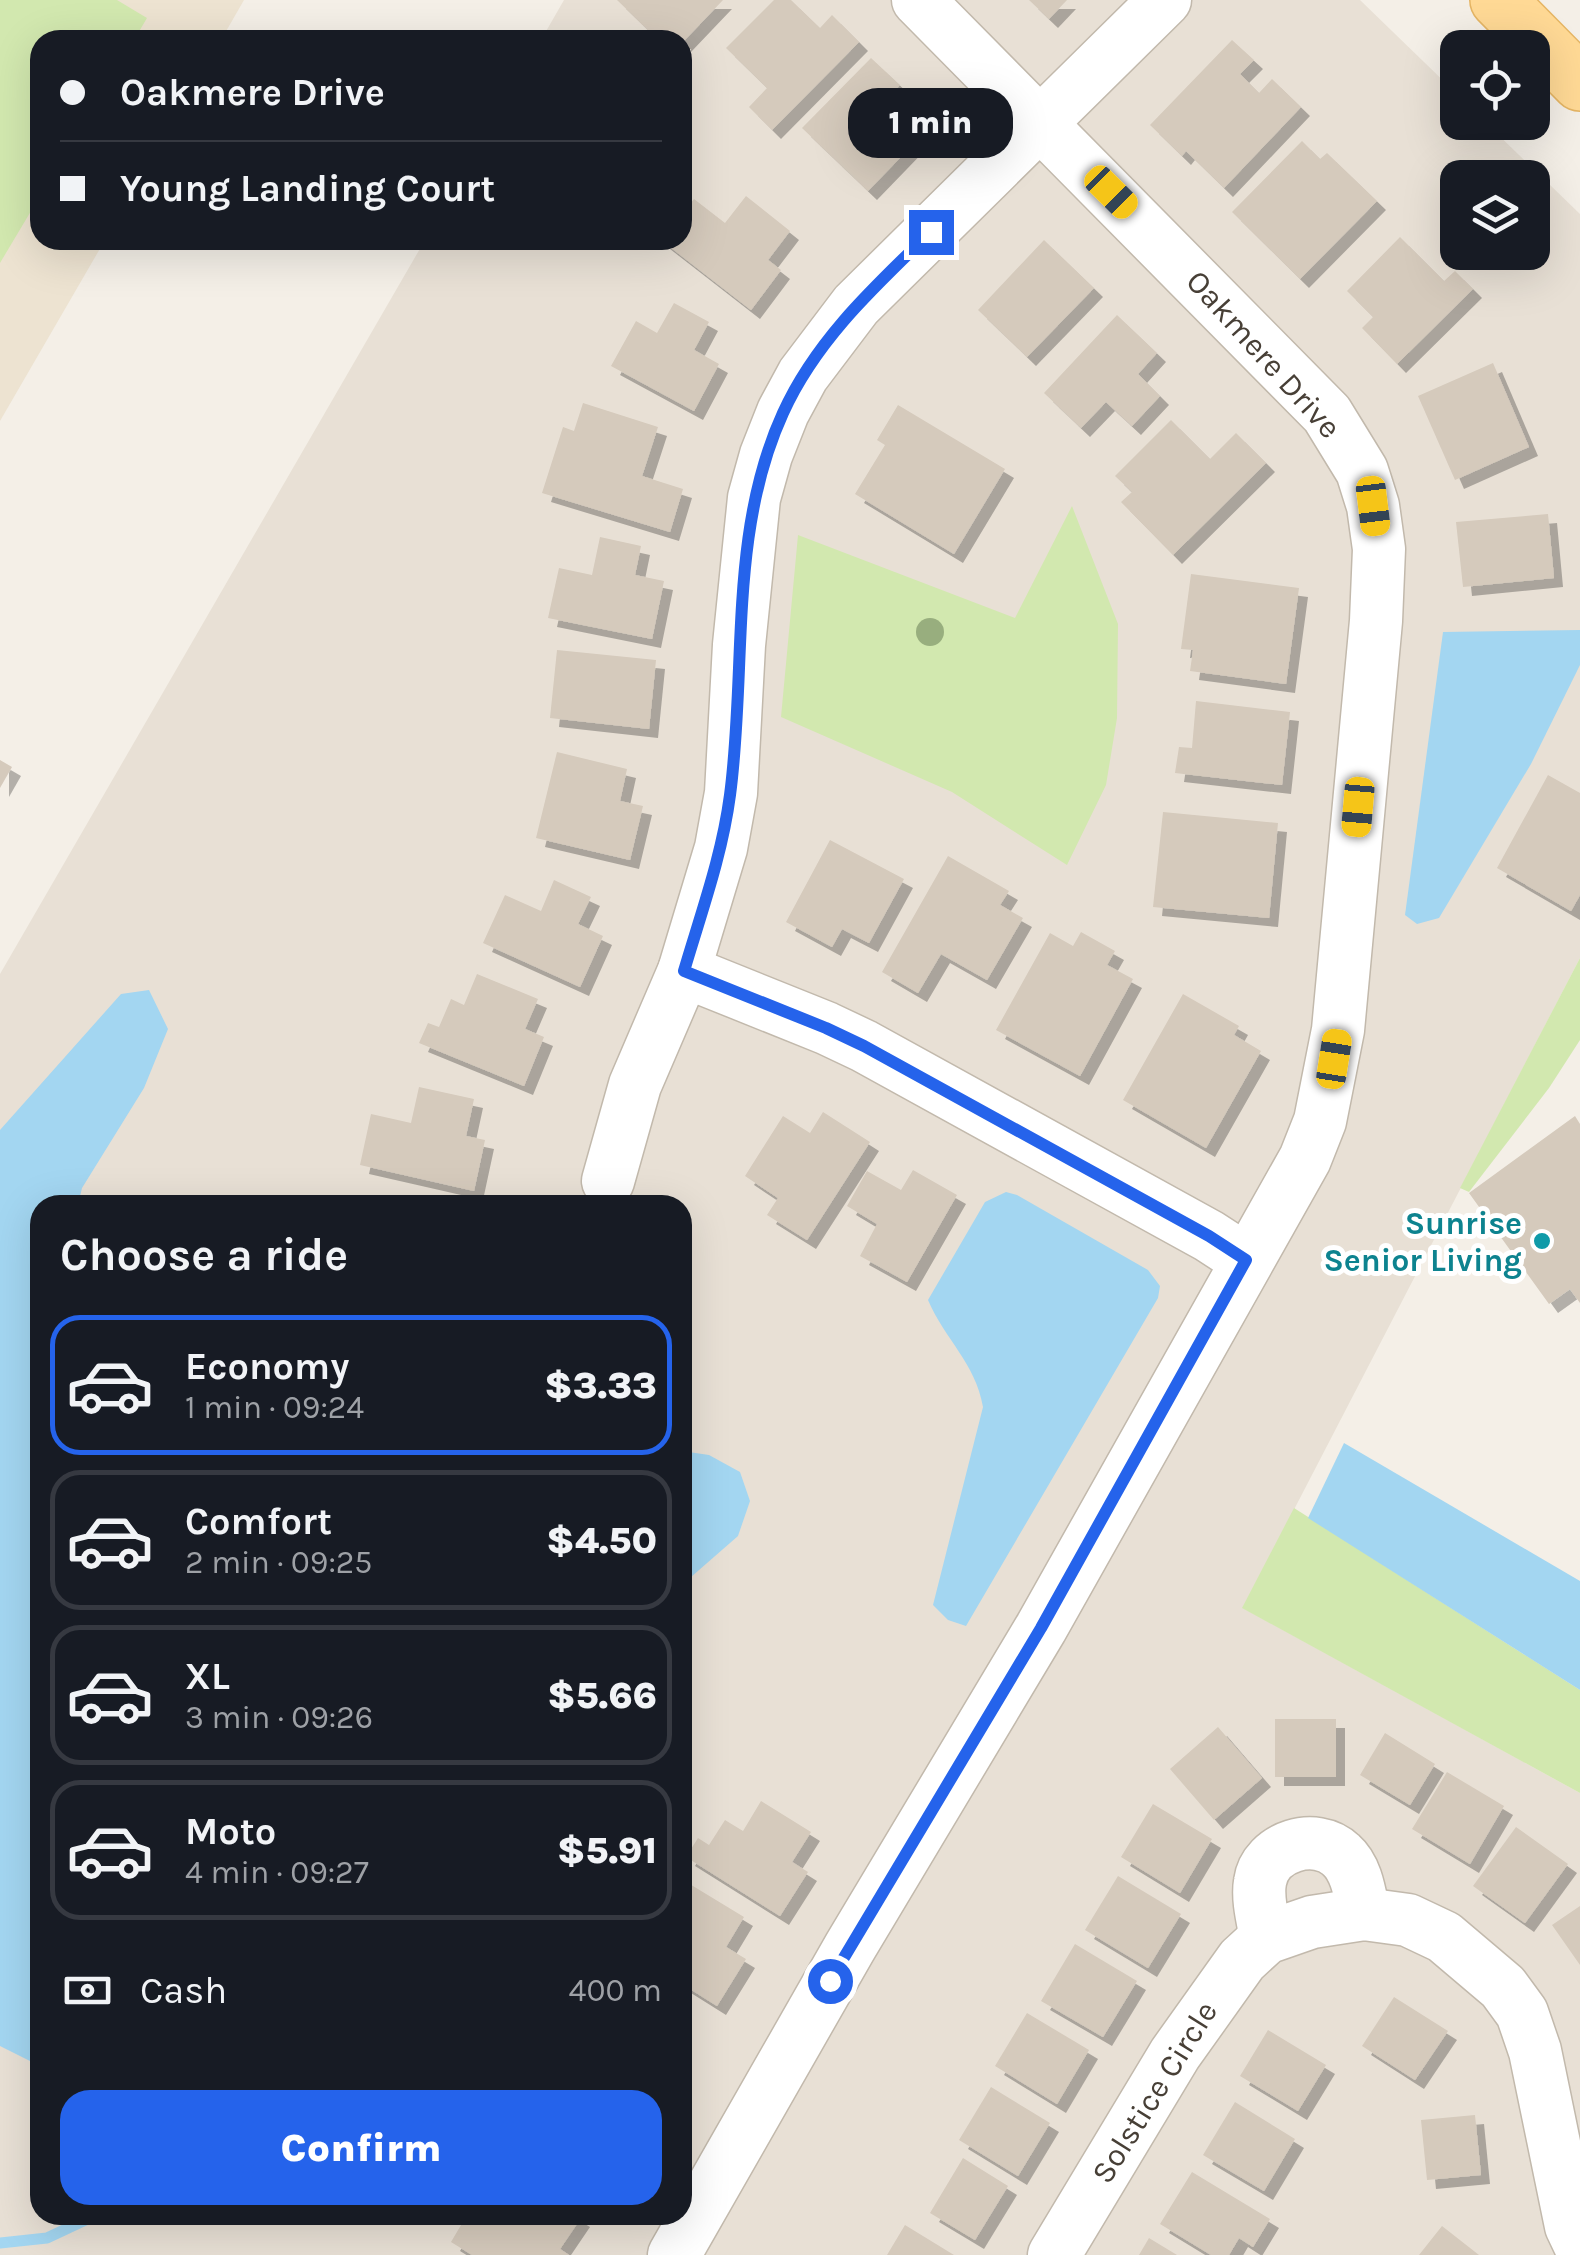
<!DOCTYPE html>
<html lang="en">
<head>
<meta charset="utf-8">
<style>
  :root { --surface:#171b24; --page:#242831; --text:#f1f3f6; --muted:#9ea1a6; --line:#363941; --accent:#2563eb }
  body { margin:0; font-family:Karla,sans-serif; background:var(--page); color:var(--text); height:100vh; display:flex; flex-direction:column; font-size:38px; white-space:nowrap }
  * { box-sizing:border-box; margin:0 }
  p { font-size:32px; color:var(--muted) }
  .icon { flex:none; width:55px; height:55px; fill:none; stroke:currentColor; stroke-width:2; stroke-linecap:round; stroke-linejoin:round }
  .map { position:relative; flex:1; overflow:hidden }
  .drawer { position:absolute; left:30px; top:1195px; width:662px; height:1030px; display:flex; flex-direction:column; background:var(--surface); border-radius:30px; box-shadow:0 10px 40px #0002 }
  .drawer>* { flex:none }
  .banner { position:absolute; left:30px; top:30px; width:662px; height:220px; border-radius:30px; box-shadow:0 10px 40px #0002; display:grid; align-content:center; height:220px; padding:0 30px; background:var(--surface) }
  .controls { position:absolute; left:1440px; top:30px; display:grid; gap:20px }
  .controls a { display:grid; place-items:center; width:110px; height:110px; border-radius:20px; background:var(--surface); box-shadow:0 10px 40px #0002; font-size:50px }
  .end { position:absolute; width:45px; height:45px; margin:-22px; border:12px solid #2563eb; background:#fff; box-shadow:0 0 0 5px #fff }
  .from { border-radius:50% }
  .bubble { position:absolute; height:70px; border-radius:30px; background:var(--surface); box-shadow:0 10px 40px #0002; font-size:32px; font-weight:800; line-height:70px; text-align:center }
  .car { position:absolute; width:30px; height:60px; margin:-30px -15px; border-radius:12px; box-shadow:0 0 8px 2px #0007; background:linear-gradient(#f5c518 24%,#345 0 40%,#f5c518 0 76%,#345 0 86%,#f5c518 0) }
  .banner b { display:flex; align-items:center; gap:35px; height:95px; font-size:38px }
  .banner b+b { border-top:2px solid var(--line) }
  .banner i { width:25px; height:25px; background:var(--text) }
  ul { padding:0; list-style:none }
  li { display:flex; align-items:center; gap:30px; height:140px; margin:0 20px 15px; padding:0 10px; border:5px solid var(--line); border-radius:30px }
  li div { flex:1 }
  li b { display:block; font-size:38px }
  li em { font-style:normal; font-weight:800 }
  li.active { border-color:var(--accent) }
  li>.icon { width:90px; height:90px; stroke-width:1.5 }
  h2 { padding:0 30px; font-size:45px; line-height:120px }
  .pay { display:flex; align-items:center; gap:25px; height:110px; padding:0 30px; font-size:38px }
  .pay p { margin-inline-start:auto }
  .action { display:flex; gap:20px; margin-top:auto; padding:20px 30px }
  .action a { flex:1; height:115px; border-radius:30px; background:var(--accent); color:#fff; font-size:40px; font-weight:800; line-height:115px; text-align:center }
  .map>svg:first-child { display:block }
</style>
</head>
<body>
<div class="map">
<svg width="1580" height="2255" viewBox="0 0 1580 2255">
  <defs>
    <filter id="shadow"><feDropShadow dx="9" dy="9" stdDeviation="0" flood-color="#0004"/></filter>
  </defs>
  <rect width="100%" height="100%" fill="#f4efe7"/>
  <path fill="#e8e0d5" fill-rule="evenodd" d="M564 0H1360L1457 94 1458 122 1486 123 1580 214V958L1243 1608 1580 1793V2255H0V974L425 240H682V40H541ZM1458 178H1532V252H1458ZM40 1205H682V2215H40Z"/>
  <path fill="#ede3d1" d="M0 0H244L221 40H40V240H105L0 421Z"/>
  <g fill="#d2e8af">
    <path d="M0 0H117L147 18 134 40H40V196L0 263Z"/>
    <path d="M1072 506 1118 624 1117 718 1106 785 1067 865 952 792 781 717 798 535 1015 618Z"/>
    <path d="M1580 958V1040L1549 1088 1469 1192 1460 1188Z"/>
    <path d="M1294 1508 1580 1690V1793L1242 1608Z"/>
  </g>
  <g fill="#a3d6f1">
    <path d="M1580 630V665L1531 764 1439 918 1417 924 1405 915 1443 632Z"/>
    <path d="M149 990 168 1029 144 1088 82 1188 78 1205H40V2066L0 2046V1130L121 994Z"/>
    <path d="M1006 1192 1017 1195 1148 1270 1160 1286 1158 1298 966 1626 948 1620 933 1605 983 1407C975 1362 945 1340 928 1300L985 1202Z"/>
    <path d="M1344 1443 1580 1581V1690L1308 1518Z"/>
    <path d="M682 1451 709 1455 740 1472 750 1501 738 1536 683 1584Z"/>
  </g>
  <g fill="none" stroke-linecap="round" stroke-linejoin="round">
    <path stroke="#a3d6f1" stroke-width="11" d="M0 2243 47 2238 96 2215"/>
  </g>
  <g fill="#d5cabc" filter="url(#shadow)">
    <path d="M617 0H723L682 43V40H638L648 30Z"/>
    <path d="M774 0H791L820 28 832 15 859 42 772 130 749 107 767 88 726 48Z"/>
    <path d="M1029 0H1067L1049 19Z"/>
    <path d="M1232 40 1254 60 1240 74 1259 93 1272 79 1301 107 1224 188 1186 151 1182 156 1150 125Z"/>
    <path d="M871 58 900 85 890 96 926 131 868 191 802 128Z"/>
    <path d="M1302 141 1320 159 1327 153 1377 201 1300 279 1232 212Z"/>
    <path d="M746 196 790 231 768 260 781 270 751 310 661 240H682V214L694 199 725 223Z"/>
    <path d="M1400 237 1444 281 1455 271 1473 289 1397 364 1362 328 1373 317 1347 291Z"/>
    <path d="M1044 240 1094 288 1027 357 978 310Z"/>
    <path d="M674 303 709 322 694 350 719 364 694 411 611 366 636 321 657 333Z"/>
    <path d="M1117 315 1157 353 1138 374 1160 396 1132 426 1106 402 1081 428 1044 393Z"/>
    <path d="M1493 363 1529 447 1455 480 1418 396Z"/>
    <path d="M583 403 658 427 642 476 683 489 670 532 542 493 563 427 574 431Z"/>
    <path d="M898 405 1005 469 954 554 855 494 885 445 877 440Z"/>
    <path d="M1171 420 1210 459 1236 433 1266 463 1173 555 1121 502 1132 492 1115 476Z"/>
    <path d="M1548 514 1554 578 1463 587 1456 522Z"/>
    <path d="M600 537 641 546 635 575 664 581 652 639 548 618 559 568 592 575Z"/>
    <path d="M1191 574 1299 588 1286 684 1190 671 1193 650 1181 649Z"/>
    <path d="M557 650 656 660 649 729 550 718Z"/>
    <path d="M1196 701 1290 712 1282 785 1175 773 1179 747 1192 748Z"/>
    <path d="M557 752 627 769 620 801 643 806 630 860 536 838Z"/>
    <path d="M0 760 12 767 0 788Z"/>
    <path d="M1548 775 1580 793V895L1571 911 1497 868Z"/>
    <path d="M1163 812 1278 823 1269 918 1153 907Z"/>
    <path d="M830 840 904 879 869 943 842 929 832 947 786 922Z"/>
    <path d="M948 856 1009 891 1000 905 1023 918 987 980 941 954 918 993 882 972Z"/>
    <path d="M554 880 591 897 578 924 603 936 580 987 483 943 505 895 541 911Z"/>
    <path d="M1081 932 1115 951 1107 965 1133 979 1080 1076 996 1030 1050 933 1073 946Z"/>
    <path d="M477 974 538 999 525 1029 544 1037 524 1086 419 1043 428 1023 439 1027 451 999 464 1005Z"/>
    <path d="M1183 994 1239 1026 1234 1035 1261 1051 1206 1148 1123 1100Z"/>
    <path d="M419 1087 474 1099 466 1136 485 1140 474 1191 360 1165 371 1114 411 1123Z"/>
    <path d="M823 1112 870 1142 807 1240 767 1215 778 1198 745 1176 783 1116 810 1133Z"/>
    <path d="M1575 1116 1580 1124V1303L1570 1289 1549 1304 1469 1193Z"/>
    <path d="M913 1170 957 1195 907 1282 860 1256 877 1224 847 1206 867 1171 901 1190Z"/>
    <rect x="1275" y="1719" width="61" height="58"/>
    <path d="M1218 1727 1262 1778 1214 1820 1170 1769Z"/>
    <path d="M1385 1733 1435 1764 1410 1805 1360 1775Z"/>
    <path d="M1447 1772 1504 1806 1470 1864 1412 1829Z"/>
    <path d="M761 1801 811 1832 792 1862 808 1872 780 1916 686 1857 698 1838 709 1845 725 1820 743 1831Z"/>
    <path d="M1153 1804 1212 1839 1180 1893 1121 1857Z"/>
    <path d="M1516 1827 1568 1864 1525 1923 1473 1886Z"/>
    <path d="M1118 1876 1181 1914 1148 1968 1085 1930Z"/>
    <path d="M688 1883 744 1917 726 1947 746 1959 717 2006 682 1984V1892Z"/>
    <path d="M1580 1906V1965L1552 1925Z"/>
    <path d="M1075 1944 1137 1981 1103 2037 1041 2001Z"/>
    <path d="M1394 1997 1448 2031 1415 2080 1362 2046Z"/>
    <path d="M1027 2013 1089 2050 1057 2104 995 2066Z"/>
    <path d="M1268 2030 1326 2065 1298 2111 1240 2076Z"/>
    <path d="M991 2087 1050 2123 1018 2176 959 2140Z"/>
    <path d="M1235 2102 1295 2139 1264 2191 1203 2155Z"/>
    <path d="M1475 2115 1481 2175 1427 2180 1421 2120Z"/>
    <path d="M963 2158 1008 2186 975 2240 930 2213Z"/>
    <path d="M1192 2172 1270 2219 1253 2247 1239 2238 1229 2255H1211L1160 2224Z"/>
    <path d="M467 2215H576L581 2218 560 2249 569 2255H472L451 2242Z"/>
    <path d="M905 2225 954 2255H887Z"/>
    <path d="M1442 2226 1479 2255H1419Z"/>
    <path d="M1149 2238 1177 2255H1139Z"/>
  </g>
  <g fill="none" stroke-linecap="round" stroke-linejoin="round">
    <g stroke="#c2b9ac" stroke-width="55">
      <g id="minor">
        <path d="M684 971 826 1028 864 1046 1209 1236 1246 1260"/>
        <path d="M608 1181 635 1085 684 971 721 848 731 793 739 645 754 498 766 455 783 412 803 375 856 305 1165 0"/>
        <path d="M1266 1938C1263 1921 1257 1899 1260 1882 1265 1846 1316 1831 1341 1855 1357 1869 1360 1895 1364 1914"/>
        <path d="M674 2255 850 1947 1041 1628 1305 1159 1320 1121 1338 1030 1376 621 1379 549 1373 506 1362 471 1327 414 918 0"/>
        <path d="M1054 2255 1175 2054 1242 1960 1266 1938 1312 1922 1364 1914 1408 1920 1444 1937 1503 1987 1522 2013 1535 2051 1571 2226 1580 2245"/>
      </g>
    </g>
    <g stroke="#e5b564" stroke-width="58">
      <path id="major" d="M1498 0 1580 83"/>
    </g>
    <use href="#minor" stroke="#fff" stroke-width="52"/>
    <use href="#major" stroke="#ffd995" stroke-width="55"/>
  </g>
  <circle fill="#98ae7e" cx="930" cy="632" r="14"/>
  <g fill="none" stroke-linecap="round" stroke-linejoin="round">
    <path stroke="#2563eb" stroke-width="12" d="M830 1981 1041 1628 1246 1260 1209 1236 864 1046 826 1028 684 971C701 913 722 856 730 795 747 668 728 533 783 413 816 340 875 286 931 232"/>
  </g>
  <circle fill="#0f9aa8" stroke="#fff" stroke-width="4" cx="1542" cy="1241" r="10"/>
  <g text-anchor="middle" stroke-width="10" stroke-linejoin="round" paint-order="stroke">
    <g font-size="32" fill="#473f36" stroke="#fff">
      <text transform="translate(1264 354) rotate(48)" y="11">Oakmere Drive</text>
      <text transform="translate(1154 2092) rotate(-58)" y="11">Solstice Circle</text>
    </g>
    <g font-size="32" font-weight="bold" fill="#0d838f" stroke="#fff" text-anchor="end">
      <text x="1522" y="1234">Sunrise<tspan x="1522" dy="37">Senior Living</tspan></text>
    </g>
  </g>
</svg>
<div class="controls">
<a><svg class="icon" aria-label="locate" viewBox="0 0 24 24"><circle cx="12" cy="12" r="6"/><path d="M12 2v4M12 18v4M2 12h4M18 12h4"/></svg></a>
<a><svg class="icon" aria-label="layers" viewBox="0 0 24 24"><path d="M12 4l9 5-9 5-9-5zM3 14l9 5 9-5"/></svg></a>
</div>
<i class="end from" style="left:830px;top:1981px"></i>
<i class="end" style="left:931px;top:232px"></i>
<div class="bubble" style="left:848px;top:88px;width:165px">1 min</div>
<i class="car" style="left:1111px;top:192px;rotate:135deg"></i>
<i class="car" style="left:1373px;top:506px;rotate:173deg"></i>
<i class="car" style="left:1358px;top:807px;rotate:185deg"></i>
<i class="car" style="left:1334px;top:1059px;rotate:9deg"></i>
<div class="banner">
<b><i class="from"></i>Oakmere Drive</b>
<b><i></i>Young Landing Court</b>
</div>
<section class="drawer">
<h2>Choose a ride</h2>
<ul>
<li class="active"><svg class="icon" aria-label="car" viewBox="0 0 24 24"><path d="M5 17H2v-5l4-1 3-4h7l3 4 3 1v5h-3M9 17h6M6 11h13"/><circle cx="7" cy="17" r="2"/><circle cx="17" cy="17" r="2"/></svg><div><b>Economy</b><p>1 min · 09:24</p></div><em>$3.33</em></li>
<li><svg class="icon" aria-label="car" viewBox="0 0 24 24"><path d="M5 17H2v-5l4-1 3-4h7l3 4 3 1v5h-3M9 17h6M6 11h13"/><circle cx="7" cy="17" r="2"/><circle cx="17" cy="17" r="2"/></svg><div><b>Comfort</b><p>2 min · 09:25</p></div><em>$4.50</em></li>
<li><svg class="icon" aria-label="car" viewBox="0 0 24 24"><path d="M5 17H2v-5l4-1 3-4h7l3 4 3 1v5h-3M9 17h6M6 11h13"/><circle cx="7" cy="17" r="2"/><circle cx="17" cy="17" r="2"/></svg><div><b>XL</b><p>3 min · 09:26</p></div><em>$5.66</em></li>
<li><svg class="icon" aria-label="car" viewBox="0 0 24 24"><path d="M5 17H2v-5l4-1 3-4h7l3 4 3 1v5h-3M9 17h6M6 11h13"/><circle cx="7" cy="17" r="2"/><circle cx="17" cy="17" r="2"/></svg><div><b>Moto</b><p>4 min · 09:27</p></div><em>$5.91</em></li>
</ul>
<div class="pay"><svg class="icon" aria-label="cash" viewBox="0 0 24 24"><path d="M3 7h18v10H3z"/><circle cx="12" cy="12" r="2"/></svg>Cash<p>400 m</p></div>
<div class="action"><a>Confirm</a></div>
</section>
</div>
</body>
</html>
